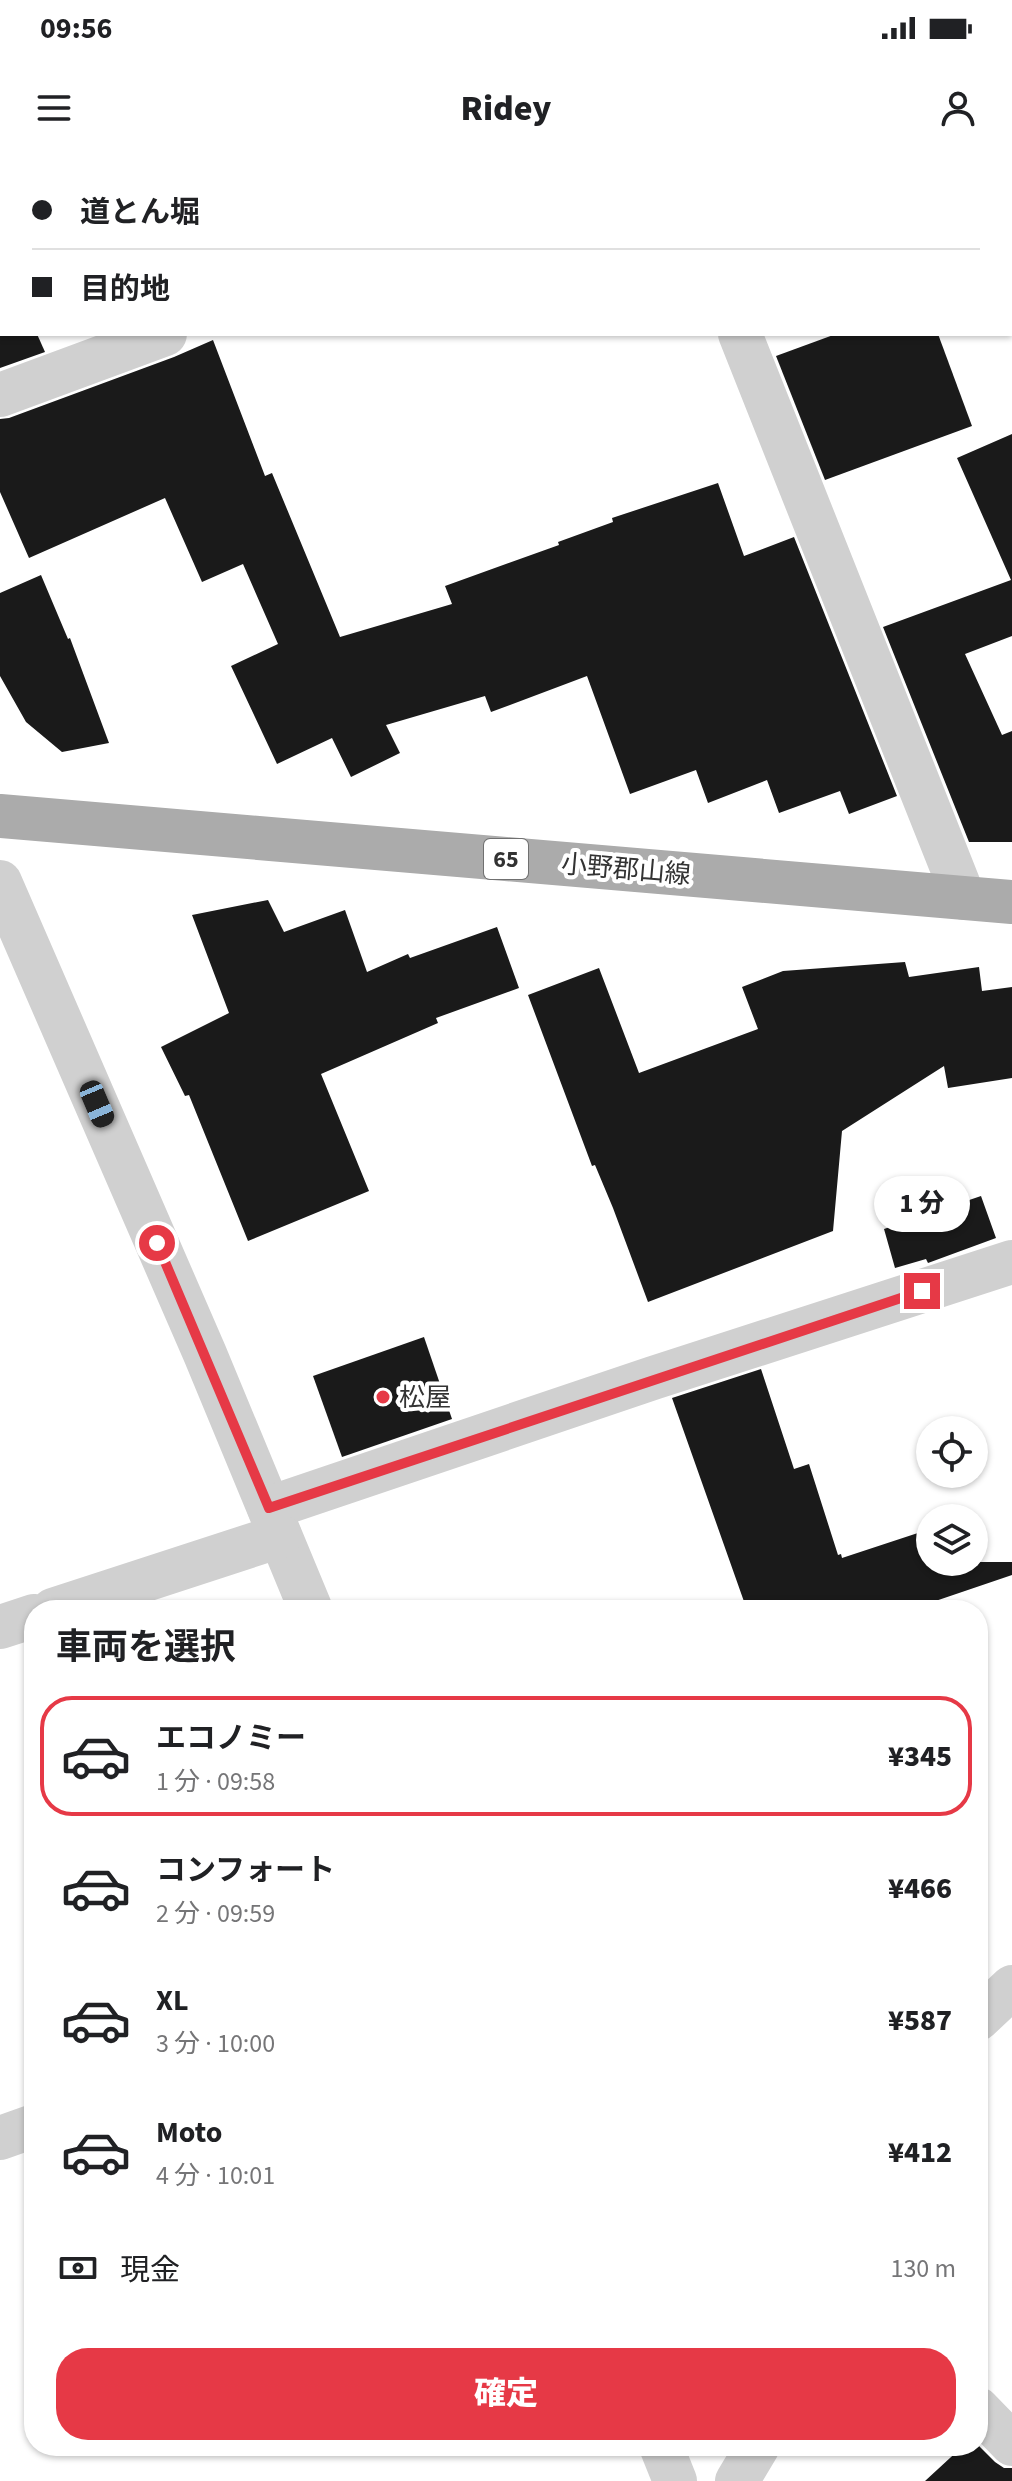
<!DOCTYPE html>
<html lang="ja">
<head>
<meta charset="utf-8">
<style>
  :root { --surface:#fff; --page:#f2f2f2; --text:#202124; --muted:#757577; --line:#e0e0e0; --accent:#e63946 }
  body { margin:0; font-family:"Source Sans 3","Noto Sans JP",sans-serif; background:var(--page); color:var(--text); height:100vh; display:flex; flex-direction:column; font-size:30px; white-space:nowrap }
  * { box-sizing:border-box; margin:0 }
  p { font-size:26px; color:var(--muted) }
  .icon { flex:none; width:44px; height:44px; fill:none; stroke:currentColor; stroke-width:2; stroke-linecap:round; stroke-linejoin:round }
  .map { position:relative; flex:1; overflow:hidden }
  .panel { position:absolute; left:24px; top:1440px; width:964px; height:856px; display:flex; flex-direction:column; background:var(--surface); border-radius:32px; box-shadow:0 2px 6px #0004 }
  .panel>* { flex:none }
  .banner { position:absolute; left:0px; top:0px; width:1012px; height:176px; box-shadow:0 2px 6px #0004; display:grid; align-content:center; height:176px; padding:0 32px; background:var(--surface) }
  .buttons { position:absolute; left:916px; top:1256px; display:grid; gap:16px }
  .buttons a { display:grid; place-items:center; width:72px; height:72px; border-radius:50%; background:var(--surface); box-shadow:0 2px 6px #0004; font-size:40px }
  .end { position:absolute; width:36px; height:36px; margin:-18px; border:10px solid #e63946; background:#fff; box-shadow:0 0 0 4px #fff }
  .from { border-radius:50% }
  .bubble { position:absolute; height:56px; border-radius:28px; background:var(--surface); box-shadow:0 2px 6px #0004; font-size:26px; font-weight:800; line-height:56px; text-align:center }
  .car { position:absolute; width:24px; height:48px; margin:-24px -12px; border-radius:10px; box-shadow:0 0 6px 2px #0007; background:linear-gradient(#222 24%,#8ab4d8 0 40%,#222 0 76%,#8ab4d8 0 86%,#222 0) }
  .banner b { display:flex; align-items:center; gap:28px; height:76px; font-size:30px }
  .banner b+b { border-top:2px solid var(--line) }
  .banner i { width:20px; height:20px; background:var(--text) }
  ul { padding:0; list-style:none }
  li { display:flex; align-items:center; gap:24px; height:120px; margin:0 16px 12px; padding:0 16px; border:4px solid transparent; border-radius:32px }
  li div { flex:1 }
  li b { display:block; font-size:30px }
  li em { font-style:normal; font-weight:800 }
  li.selected { border-color:var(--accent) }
  li>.icon { width:72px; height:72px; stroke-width:1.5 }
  h2 { padding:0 32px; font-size:36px; line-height:96px }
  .pay { display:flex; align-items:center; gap:20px; height:88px; padding:0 32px; font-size:30px }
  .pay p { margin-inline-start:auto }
  .button { display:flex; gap:16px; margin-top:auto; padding:16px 32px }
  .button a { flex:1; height:92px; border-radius:32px; background:var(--accent); color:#fff; font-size:32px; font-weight:800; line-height:92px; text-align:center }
  .status { display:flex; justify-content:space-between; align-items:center; height:56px; padding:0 40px; background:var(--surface); direction:ltr }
  .status svg { height:22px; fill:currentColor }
  header { display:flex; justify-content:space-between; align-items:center; height:104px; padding:0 32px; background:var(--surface); font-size:36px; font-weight:800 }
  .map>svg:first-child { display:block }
</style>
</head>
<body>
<div class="status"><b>09:56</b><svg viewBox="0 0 49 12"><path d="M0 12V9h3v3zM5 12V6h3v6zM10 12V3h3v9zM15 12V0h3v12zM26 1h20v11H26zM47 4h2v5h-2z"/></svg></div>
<header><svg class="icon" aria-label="menu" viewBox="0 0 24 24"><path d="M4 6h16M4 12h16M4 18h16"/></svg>Ridey<svg class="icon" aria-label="person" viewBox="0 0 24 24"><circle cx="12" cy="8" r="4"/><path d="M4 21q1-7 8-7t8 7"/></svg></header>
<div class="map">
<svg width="1012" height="2321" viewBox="0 0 1012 2321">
  <rect width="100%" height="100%" fill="#fff"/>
  <g fill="#1a1a1a">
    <path d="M0 174H37L45 192 0 208Z"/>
    <path d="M836 174H938L972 266 825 320 776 196Z"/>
    <path d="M213 180 265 316 272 313 340 477 452 444 445 426 559 385 558 382 613 362 612 358 718 323 744 396 794 377 897 636 849 654 840 631 779 653 767 620 708 643 696 610 630 634 587 516 491 552 485 536 386 565 400 593 351 617 332 578 277 604 231 506 278 484 243 404 202 422 165 338 29 398 0 332V259L9 258 174 197Z"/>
    <path d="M1012 274V476L965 494 1002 575 1012 571V682H969L883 467 1011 420 957 298Z"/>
    <path d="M41 415 68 479 70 478 109 583 62 592 26 562 0 516V433Z"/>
    <path d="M268 740 284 772 345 750 367 812 408 794 410 798 497 767 519 828 436 858 438 863 321 914 369 1031 248 1081 189 935 185 936 161 887 229 853 192 755Z"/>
    <path d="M905 802 909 817 979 807 982 831 1012 827V918L948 928 944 906 842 971 833 1071 648 1142 613 1048 595 1005 592 1006 528 835 599 808 639 913 758 869 742 827 783 811Z"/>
    <path d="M981 1036 996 1078 928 1103 926 1099 895 1108 884 1069Z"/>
    <path d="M424 1177 452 1259 342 1297 313 1216Z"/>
    <path d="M761 1209 794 1309 809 1304 838 1395 841 1394 842 1398 930 1369V1402H1012V1415L909 1450H747L672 1238Z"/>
    <path d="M978 2285 995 2302 1004 2308H1012V2321H925L963 2286Z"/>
  </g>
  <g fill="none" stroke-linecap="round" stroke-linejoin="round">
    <g stroke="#d0d0d0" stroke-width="44">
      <path d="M671 0 672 2"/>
      <path d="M626 2 632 0"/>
      <path d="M740 174 964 738"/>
      <path d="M0 235 165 174"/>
      <path d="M0 722 205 1194 311 1450"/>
      <path d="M269 1348 653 1218 1012 1102"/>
      <path d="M53 1450 280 1376"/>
      <path d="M0 1467 34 1456"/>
      <path d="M978 1859 1012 1827"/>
      <path d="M0 1978 34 1966"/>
      <path d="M978 2249 1012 2284"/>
      <path d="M661 2286 675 2321"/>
      <path d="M737 2321 758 2286"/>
    </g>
    <path stroke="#ababab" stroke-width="44" d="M0 656 1012 742"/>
  </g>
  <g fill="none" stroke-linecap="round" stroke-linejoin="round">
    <path stroke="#e63946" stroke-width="10" d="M157 1083 269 1348 922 1131"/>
  </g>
  <circle fill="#e63946" stroke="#fff" stroke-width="3" cx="383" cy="1237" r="8"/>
  <g text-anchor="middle" stroke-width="8" stroke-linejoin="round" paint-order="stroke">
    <rect fill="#fff" stroke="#707070" stroke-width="2" x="484" y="679" width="44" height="40" rx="6"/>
    <g font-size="24" font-weight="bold" fill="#333">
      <text x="506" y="707">65</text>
    </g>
    <g font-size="26" fill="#333" stroke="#fff">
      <text transform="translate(626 709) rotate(5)" y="9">小野郡山線</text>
    </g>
    <g font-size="26" fill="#333" stroke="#fff" text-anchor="start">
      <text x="399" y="1246">松屋</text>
    </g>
  </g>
</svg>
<div class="buttons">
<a><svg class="icon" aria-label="locate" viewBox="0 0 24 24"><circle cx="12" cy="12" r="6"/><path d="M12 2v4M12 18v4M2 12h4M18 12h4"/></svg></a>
<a><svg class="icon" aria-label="layers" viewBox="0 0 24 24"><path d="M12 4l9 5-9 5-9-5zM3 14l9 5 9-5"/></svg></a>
</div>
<i class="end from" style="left:157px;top:1083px"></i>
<i class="end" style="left:922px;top:1131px"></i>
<div class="bubble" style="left:874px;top:1016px;width:96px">1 分</div>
<i class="car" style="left:97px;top:944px;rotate:157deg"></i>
<div class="banner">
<b><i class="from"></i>道とん堀</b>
<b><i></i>目的地</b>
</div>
<section class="panel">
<h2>車両を選択</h2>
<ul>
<li class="selected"><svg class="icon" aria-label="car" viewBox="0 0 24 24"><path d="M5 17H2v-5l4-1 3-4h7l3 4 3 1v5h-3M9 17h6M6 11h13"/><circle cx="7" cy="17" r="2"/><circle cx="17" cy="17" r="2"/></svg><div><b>エコノミー</b><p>1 分 · 09:58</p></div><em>¥345</em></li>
<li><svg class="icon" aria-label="car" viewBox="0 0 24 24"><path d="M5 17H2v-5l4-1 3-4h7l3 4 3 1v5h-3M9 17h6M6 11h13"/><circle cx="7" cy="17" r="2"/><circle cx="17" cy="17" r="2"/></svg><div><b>コンフォート</b><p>2 分 · 09:59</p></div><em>¥466</em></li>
<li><svg class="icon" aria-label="car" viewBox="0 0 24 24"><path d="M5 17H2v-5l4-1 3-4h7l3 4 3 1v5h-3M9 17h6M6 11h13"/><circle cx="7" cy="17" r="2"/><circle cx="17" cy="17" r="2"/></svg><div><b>XL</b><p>3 分 · 10:00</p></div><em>¥587</em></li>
<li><svg class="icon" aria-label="car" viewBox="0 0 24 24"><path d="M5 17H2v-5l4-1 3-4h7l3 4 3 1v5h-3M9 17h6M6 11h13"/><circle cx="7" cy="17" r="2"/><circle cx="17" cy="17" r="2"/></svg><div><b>Moto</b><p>4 分 · 10:01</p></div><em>¥412</em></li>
</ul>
<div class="pay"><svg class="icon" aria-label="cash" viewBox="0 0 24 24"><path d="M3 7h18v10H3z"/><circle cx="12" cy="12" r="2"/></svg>現金<p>130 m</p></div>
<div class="button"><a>確定</a></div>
</section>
</div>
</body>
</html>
